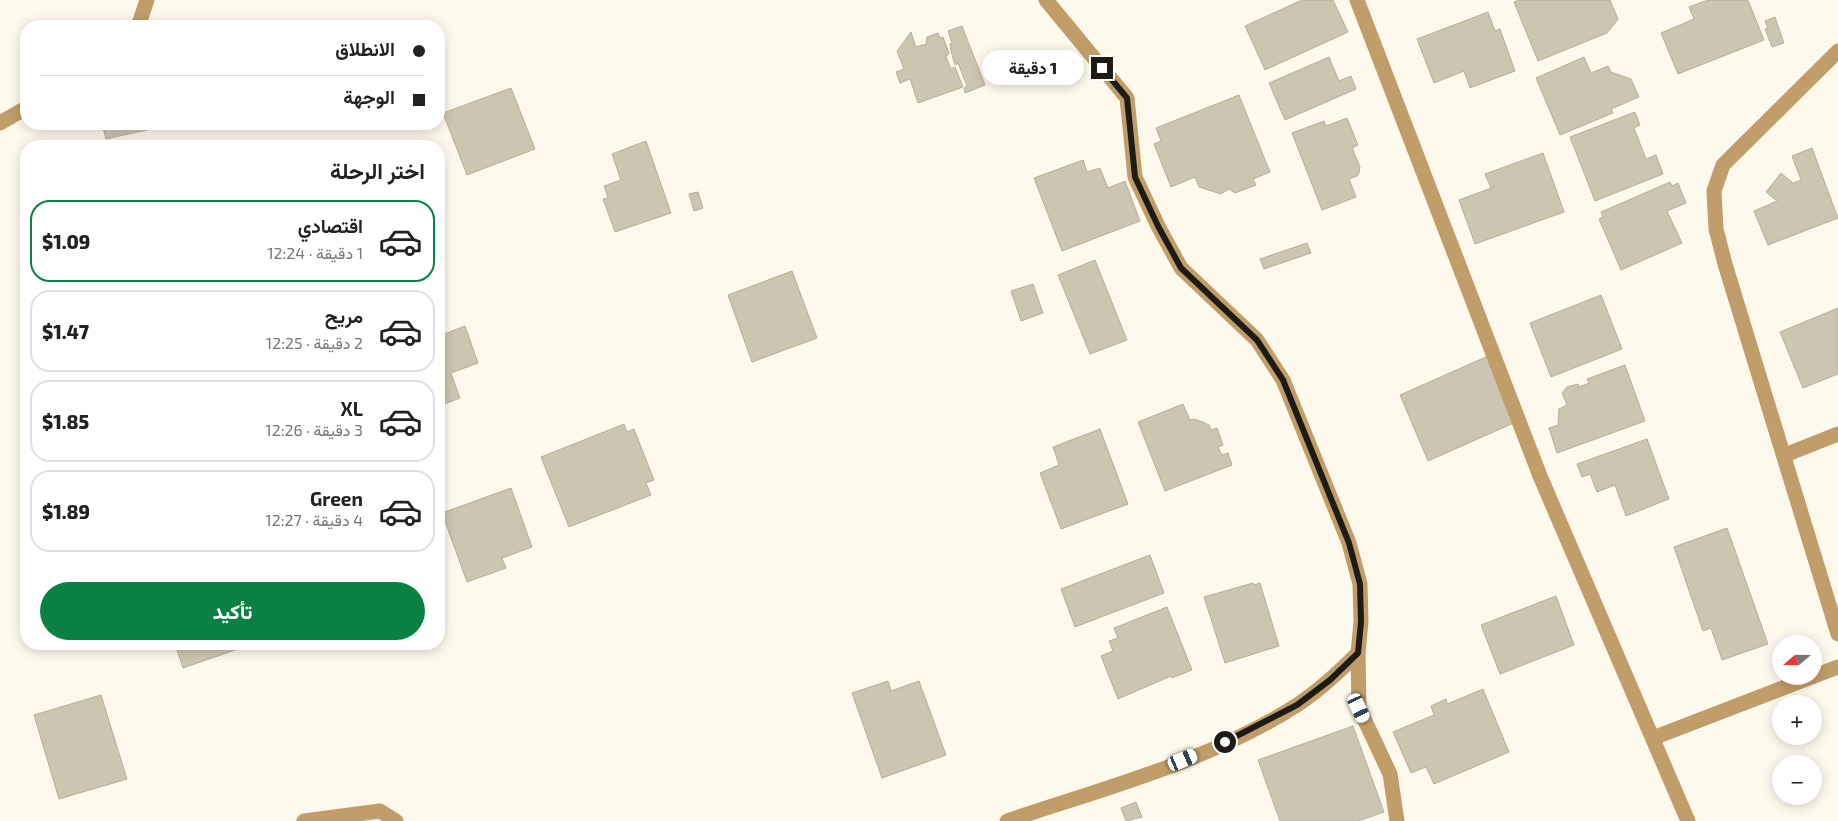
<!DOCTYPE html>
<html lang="ar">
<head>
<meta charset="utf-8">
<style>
  :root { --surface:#fff; --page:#f2f2f2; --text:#222; --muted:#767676; --line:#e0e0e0; --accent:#0b8043 }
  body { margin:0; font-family:"Exo 2",Vazirmatn,sans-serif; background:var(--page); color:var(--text); direction:rtl; height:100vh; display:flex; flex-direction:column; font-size:19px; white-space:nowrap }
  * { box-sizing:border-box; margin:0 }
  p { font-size:16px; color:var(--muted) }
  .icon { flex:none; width:28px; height:28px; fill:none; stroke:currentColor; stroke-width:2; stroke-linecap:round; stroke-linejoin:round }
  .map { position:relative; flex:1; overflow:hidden; direction:ltr }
  .drawer { position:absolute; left:20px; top:140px; width:425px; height:510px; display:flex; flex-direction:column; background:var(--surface); border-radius:20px; box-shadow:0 2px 12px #0003; direction:rtl }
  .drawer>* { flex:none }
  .banner { position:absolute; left:20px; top:20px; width:425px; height:110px; border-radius:20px; box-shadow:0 2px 12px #0003; direction:rtl; display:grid; align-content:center; height:110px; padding:0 20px; background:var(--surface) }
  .needle { width:32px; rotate:250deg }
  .fabs { position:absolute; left:1772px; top:635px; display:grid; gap:10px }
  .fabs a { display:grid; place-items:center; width:50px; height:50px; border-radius:50%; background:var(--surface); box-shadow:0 2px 12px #0003; font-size:25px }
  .end { position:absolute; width:22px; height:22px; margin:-11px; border:6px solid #1e1b14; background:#fff; box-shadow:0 0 0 2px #fff }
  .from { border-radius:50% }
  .bubble { position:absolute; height:35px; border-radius:18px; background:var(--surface); box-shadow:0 2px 12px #0003; font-size:16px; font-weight:800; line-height:35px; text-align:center; direction:rtl }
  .car { position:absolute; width:15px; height:30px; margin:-15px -8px; border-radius:6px; box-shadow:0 0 4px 1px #0007; background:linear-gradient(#fff 24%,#345 0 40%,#fff 0 76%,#345 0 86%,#fff 0) }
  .banner b { display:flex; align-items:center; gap:18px; height:48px; font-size:19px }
  .banner b+b { border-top:1px solid var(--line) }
  .banner i { width:12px; height:12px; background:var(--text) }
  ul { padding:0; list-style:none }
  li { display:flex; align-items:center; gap:15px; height:82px; margin:0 10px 8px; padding:0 10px; border:2px solid var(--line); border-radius:20px }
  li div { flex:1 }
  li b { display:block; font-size:19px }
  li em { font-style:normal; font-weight:800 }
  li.selected { border-color:var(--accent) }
  li>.icon { width:45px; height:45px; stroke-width:1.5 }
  h2 { padding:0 20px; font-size:22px; line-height:60px }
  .primary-button { display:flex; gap:10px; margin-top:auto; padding:10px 20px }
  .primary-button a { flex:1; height:58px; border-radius:30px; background:var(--accent); color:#fff; font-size:20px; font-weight:800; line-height:58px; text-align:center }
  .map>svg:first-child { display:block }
</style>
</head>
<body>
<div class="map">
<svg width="1838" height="821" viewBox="0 0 1838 821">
  <rect width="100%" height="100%" fill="#fef9ed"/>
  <g fill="#ccc5b1" stroke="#b5ae9a">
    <path d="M1302 0H1333L1348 32 1265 70 1245 26Z"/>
    <path d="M1519 0H1610L1618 19 1607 33 1538 61 1514 2Z"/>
    <path d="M1708 0H1748L1764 40 1678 74 1661 33 1694 19 1689 7Z"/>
    <path d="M1488 12 1495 31 1500 29 1515 71 1470 88 1464 71 1434 83 1417 39Z"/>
    <path d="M1775 17 1784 43 1772 47 1765 29 1768 28 1765 21Z"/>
    <path d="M962 26 985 85 965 93 964 88 967 86 958 63 955 65 951 51 950 44 952 43 948 31Z"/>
    <path d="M911 32 916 47 926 44 927 37 938 33 940 38 943 37 949 53 946 57 951 69 955 67 963 87 918 103 910 79 900 83 896 72 904 69 897 51Z"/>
    <path d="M1329 57 1339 81 1351 76 1356 89 1285 120 1269 83Z"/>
    <path d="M1584 57 1591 73 1608 66 1611 72 1631 79 1639 97 1611 109 1613 113 1560 135 1536 78Z"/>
    <path d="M511 88 535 149 467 175 443 113Z"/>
    <path d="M1239 95 1270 172 1253 179 1256 185 1235 193 1229 189 1221 194 1199 187 1195 177 1171 187 1154 144 1161 141 1156 128Z"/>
    <path d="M1635 112 1640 125 1634 128 1646 159 1656 155 1663 174 1595 201 1570 137Z"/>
    <path d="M1347 118 1358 145 1352 148 1360 167 1359 173 1357 176 1349 179 1356 197 1322 210 1292 133 1324 121 1326 126Z"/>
    <path d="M102 124H174L106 139Z"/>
    <path d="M646 141 671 213 615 232 603 199 608 198 604 186 621 180 612 154Z"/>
    <path d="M1812 148 1838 218 1768 245 1754 211 1777 201 1766 192 1781 173 1793 183 1801 180 1792 156Z"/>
    <path d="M1543 153 1564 212 1475 244 1459 200 1491 188 1485 174Z"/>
    <path d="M1083 160 1087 172 1100 168 1108 188 1125 181 1140 221 1062 251 1034 178Z"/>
    <path d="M1670 182 1672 186 1678 183 1686 203 1667 211 1682 243 1621 270 1599 219 1603 217 1601 212Z"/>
    <path d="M698 192 703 208 694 211 689 194Z"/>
    <path d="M1307 243 1311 253 1264 269 1260 259Z"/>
    <path d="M1095 260 1127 340 1090 354 1058 275Z"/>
    <path d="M792 271 817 338 752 362 728 295Z"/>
    <path d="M1033 284 1043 313 1021 321 1011 291Z"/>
    <path d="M1601 295 1622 349 1551 377 1530 323Z"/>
    <path d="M1838 308V374L1803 388 1780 332Z"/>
    <path d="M465 326 478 363 451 373 460 398 439 406V336Z"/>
    <path d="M1488 356 1516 422 1428 461 1400 395Z"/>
    <path d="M1625 365 1645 421 1557 453 1549 428 1558 425 1559 409 1567 405 1562 393 1567 387 1578 384 1579 387 1589 383 1587 379Z"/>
    <path d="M1183 404 1190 420 1194 419 1203 422 1209 425 1211 430 1217 428 1223 445 1218 447 1222 455 1228 453 1232 465 1165 491 1138 422Z"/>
    <path d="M624 424 627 432 634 429 654 480 646 483 651 495 569 527 541 457Z"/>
    <path d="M1100 429 1128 504 1061 529 1040 473 1059 465 1053 447Z"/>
    <path d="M1647 439 1669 499 1626 516 1615 485 1597 492 1590 474 1582 477 1577 464Z"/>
    <path d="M511 488 532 547 502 558 506 568 467 582 442 513Z"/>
    <path d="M1727 528 1768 644 1722 660 1711 628 1703 631 1674 547Z"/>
    <path d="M1150 555 1164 593 1075 627 1061 589Z"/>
    <path d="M1253 583 1254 585 1260 583 1279 646 1225 663 1204 597Z"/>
    <path d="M1556 596 1574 645 1500 674 1481 625Z"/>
    <path d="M1167 607 1192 670 1172 678 1171 676 1118 699 1101 656 1113 651 1109 641 1118 638 1114 628Z"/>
    <path d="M175 644H239L241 648 183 668Z"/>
    <path d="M888 681 891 691 919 681 946 755 882 778 852 693Z"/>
    <path d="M1483 689 1509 752 1434 784 1426 767 1411 773 1393 732 1434 715 1431 706 1446 699 1447 704Z"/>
    <path d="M101 695 127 779 59 799 34 715Z"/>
    <path d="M1353 726 1384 812 1358 821H1280L1258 760Z"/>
    <path d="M1136 802 1142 817 1126 821 1121 808Z"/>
  </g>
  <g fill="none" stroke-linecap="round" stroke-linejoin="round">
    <g stroke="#c09d69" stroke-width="15">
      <path d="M1046 0 1127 98 1135 177 1158 226 1181 268 1257 340 1283 380 1349 543 1360 584 1361 622 1358 653 1359 708 1390 774 1397 821"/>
      <path d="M1357 0 1540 476 1688 821"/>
      <path d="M137 26 140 21 147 0"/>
      <path d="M1838 51 1723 165 1714 191 1716 229 1725 264 1838 634"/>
      <path d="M0 123 26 108"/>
      <path d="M1785 455 1838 434"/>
      <path d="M1814 676 1838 667"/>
      <path d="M1653 738 1814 676"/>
      <path d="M304 821 380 811 396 821"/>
      <path d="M1007 821C1104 788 1210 761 1297 705 1320 690 1339 672 1358 653"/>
    </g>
  </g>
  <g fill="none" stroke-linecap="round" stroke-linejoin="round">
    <path stroke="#1e1b14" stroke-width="6" d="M1102 68 1127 98 1135 177 1158 226 1181 268 1257 340 1283 380 1349 543 1360 584 1361 622 1358 653 1330 680 1297 705 1225 742"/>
  </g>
</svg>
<div class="fabs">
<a><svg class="needle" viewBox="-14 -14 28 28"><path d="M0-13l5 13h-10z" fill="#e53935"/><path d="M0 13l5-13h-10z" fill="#767676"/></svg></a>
<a>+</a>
<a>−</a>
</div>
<i class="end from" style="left:1225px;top:742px"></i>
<i class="end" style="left:1102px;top:68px"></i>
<div class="bubble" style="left:982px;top:50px;width:102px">1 دقيقة</div>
<i class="car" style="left:1359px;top:708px;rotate:155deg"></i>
<i class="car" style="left:1183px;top:760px;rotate:67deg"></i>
<div class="banner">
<b><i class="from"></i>الانطلاق</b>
<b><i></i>الوجهة</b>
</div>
<section class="drawer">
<h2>اختر الرحلة</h2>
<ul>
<li class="selected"><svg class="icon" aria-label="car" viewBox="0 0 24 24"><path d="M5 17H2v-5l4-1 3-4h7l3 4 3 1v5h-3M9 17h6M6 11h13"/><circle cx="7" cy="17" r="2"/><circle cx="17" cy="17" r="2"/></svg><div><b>اقتصادي</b><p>1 دقيقة · 12:24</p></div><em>$1.09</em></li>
<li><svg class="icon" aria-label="car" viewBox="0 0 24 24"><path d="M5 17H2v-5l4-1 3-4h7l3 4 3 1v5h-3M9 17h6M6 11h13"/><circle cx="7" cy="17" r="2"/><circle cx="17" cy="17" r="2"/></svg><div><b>مريح</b><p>2 دقيقة · 12:25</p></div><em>$1.47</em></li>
<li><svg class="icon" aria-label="car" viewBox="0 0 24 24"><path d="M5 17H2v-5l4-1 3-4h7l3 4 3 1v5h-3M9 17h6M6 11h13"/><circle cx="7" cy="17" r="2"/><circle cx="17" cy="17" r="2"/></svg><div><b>XL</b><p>3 دقيقة · 12:26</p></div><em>$1.85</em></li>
<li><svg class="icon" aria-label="car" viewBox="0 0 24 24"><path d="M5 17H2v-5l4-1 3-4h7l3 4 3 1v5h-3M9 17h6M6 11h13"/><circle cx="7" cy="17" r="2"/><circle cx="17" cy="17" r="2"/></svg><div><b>Green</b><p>4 دقيقة · 12:27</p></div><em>$1.89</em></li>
</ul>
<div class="primary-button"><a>تأكيد</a></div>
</section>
</div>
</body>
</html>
